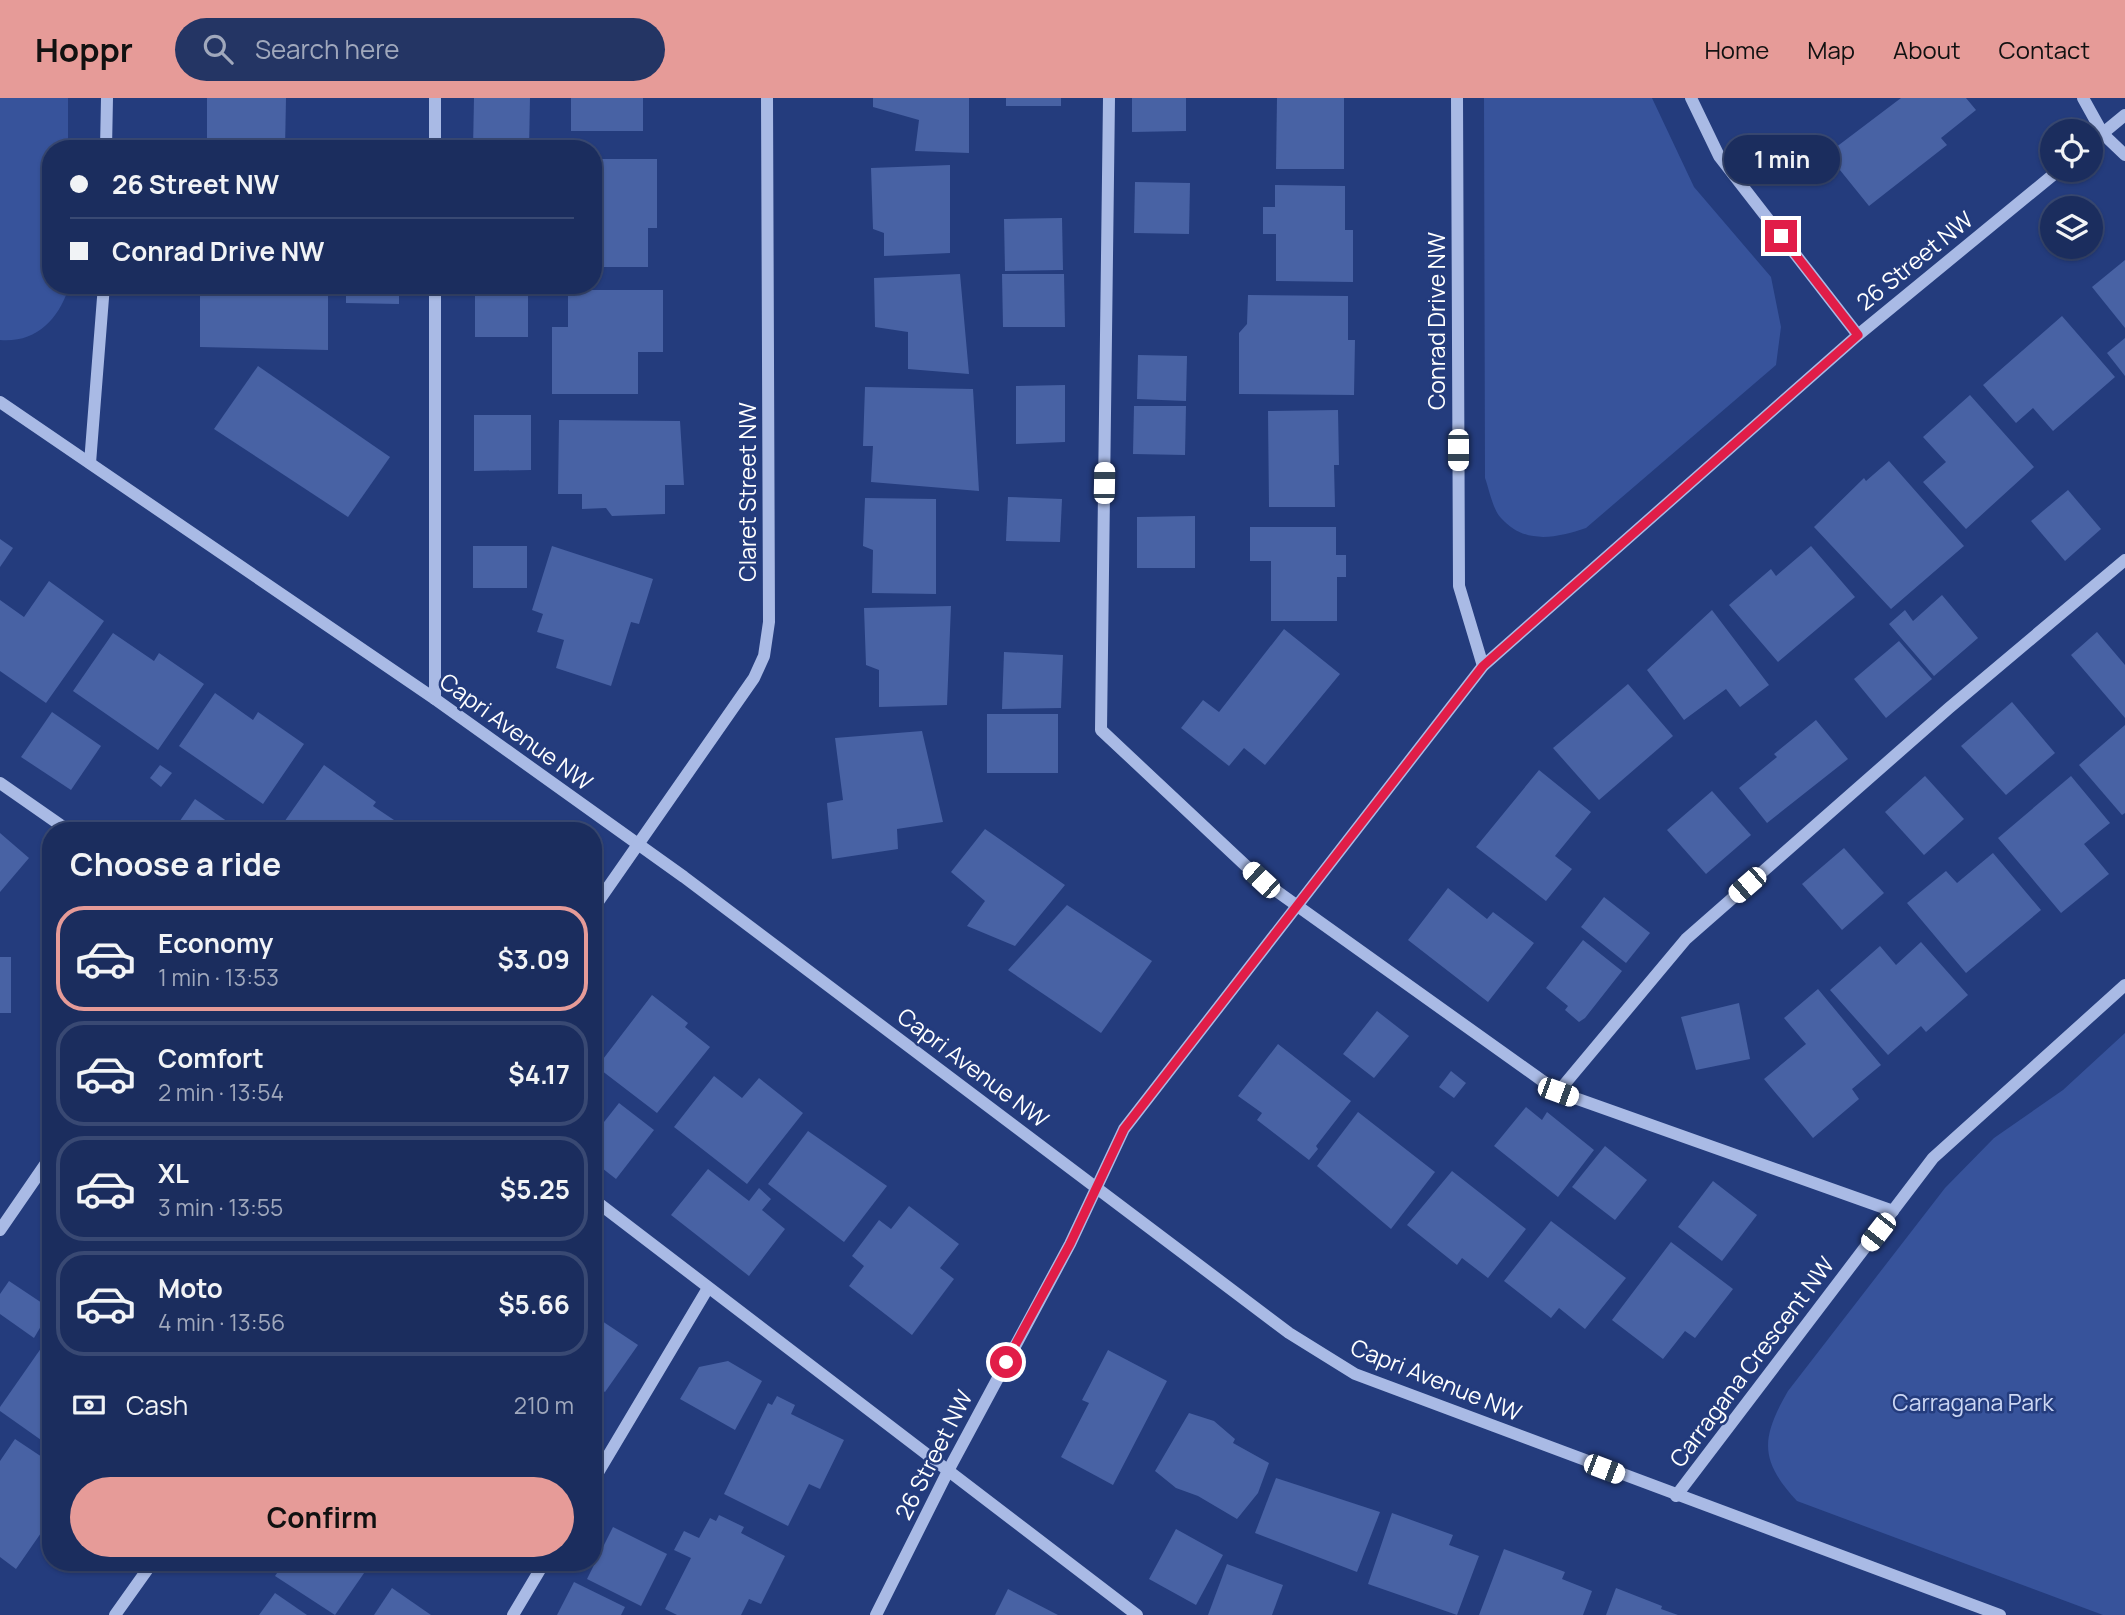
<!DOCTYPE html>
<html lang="en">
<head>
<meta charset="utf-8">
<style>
  :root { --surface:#1b2d5e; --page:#243564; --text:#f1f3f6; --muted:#a0a8bc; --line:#394973; --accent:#e69b98 }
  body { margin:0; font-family:Manrope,sans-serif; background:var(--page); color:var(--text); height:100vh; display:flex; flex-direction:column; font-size:26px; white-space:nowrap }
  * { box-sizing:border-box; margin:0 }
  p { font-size:23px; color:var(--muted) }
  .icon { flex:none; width:38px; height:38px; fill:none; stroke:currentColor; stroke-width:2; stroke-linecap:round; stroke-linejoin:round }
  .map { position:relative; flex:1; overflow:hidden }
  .drawer { position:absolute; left:42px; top:724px; width:560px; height:749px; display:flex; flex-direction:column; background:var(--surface); border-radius:28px; box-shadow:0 2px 5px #0004,0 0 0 2px var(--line) }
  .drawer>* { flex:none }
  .hud { position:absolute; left:42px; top:42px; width:560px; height:154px; border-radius:28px; box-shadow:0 2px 5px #0004,0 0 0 2px var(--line); display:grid; align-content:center; height:154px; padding:0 28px; background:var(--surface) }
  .tools { position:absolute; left:2040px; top:21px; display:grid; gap:14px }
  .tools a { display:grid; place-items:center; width:63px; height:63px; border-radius:50%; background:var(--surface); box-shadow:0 2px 5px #0004,0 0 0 2px var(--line); font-size:35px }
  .end { position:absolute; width:32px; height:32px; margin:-16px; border:9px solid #e11d48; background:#fff; box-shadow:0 0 0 4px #fff }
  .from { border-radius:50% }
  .bubble { position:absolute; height:49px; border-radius:24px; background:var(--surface); box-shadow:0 2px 5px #0004,0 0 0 2px var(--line); font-size:23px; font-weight:700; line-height:49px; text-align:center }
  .car { position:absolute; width:21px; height:42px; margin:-21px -10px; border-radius:9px; box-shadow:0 0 5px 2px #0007; background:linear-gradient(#fff 24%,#345 0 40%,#fff 0 76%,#345 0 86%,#fff 0) }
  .hud b { display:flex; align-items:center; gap:24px; height:66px; font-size:26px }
  .hud b+b { border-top:2px solid var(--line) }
  .hud i { width:18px; height:18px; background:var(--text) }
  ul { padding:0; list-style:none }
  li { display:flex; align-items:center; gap:21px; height:105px; margin:0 14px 10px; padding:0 14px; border:4px solid var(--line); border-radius:28px }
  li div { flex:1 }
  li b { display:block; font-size:26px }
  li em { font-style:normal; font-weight:700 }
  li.on { border-color:var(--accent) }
  li>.icon { width:63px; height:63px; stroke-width:1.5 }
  h2 { padding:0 28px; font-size:32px; line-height:84px }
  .pay { display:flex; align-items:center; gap:18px; height:77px; padding:0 28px; font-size:26px }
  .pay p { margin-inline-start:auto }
  .cta { display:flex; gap:14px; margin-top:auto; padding:14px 28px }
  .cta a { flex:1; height:80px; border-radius:42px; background:var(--accent); color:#111; font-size:28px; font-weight:700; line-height:80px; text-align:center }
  header { display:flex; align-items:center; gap:42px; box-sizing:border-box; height:98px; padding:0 35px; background:var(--accent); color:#111 }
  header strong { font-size:33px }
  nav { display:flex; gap:38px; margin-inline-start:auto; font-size:24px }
  .search { width:490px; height:63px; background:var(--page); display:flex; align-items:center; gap:18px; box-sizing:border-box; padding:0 24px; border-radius:38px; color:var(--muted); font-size:26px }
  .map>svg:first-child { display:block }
</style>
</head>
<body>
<header>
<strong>Hoppr</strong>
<div class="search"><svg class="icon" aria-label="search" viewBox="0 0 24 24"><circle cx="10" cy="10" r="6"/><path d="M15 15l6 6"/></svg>Search here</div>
<nav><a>Home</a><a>Map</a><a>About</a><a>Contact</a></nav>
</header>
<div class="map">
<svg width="2125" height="1517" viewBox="0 0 2125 1517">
  <rect width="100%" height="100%" fill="#243c7d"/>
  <g fill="#37539b">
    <path d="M0 0H68V51H51V187H68V192C57 223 35 245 0 242Z"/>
    <path d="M1484 0H1652L1694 89 1771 179 1781 229 1776 267 1586 430C1556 440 1525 447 1501 420 1493 412 1489 391 1485 380Z"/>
    <path d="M2125 935V1517H2103L1797 1403C1759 1362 1761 1340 1788 1293L1945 1090 1994 1040 2063 992Z"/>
  </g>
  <g fill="#4862a4">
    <path d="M207 0H286L285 51H207Z"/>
    <path d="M474 0H530L529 51H473Z"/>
    <rect x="571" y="0" width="72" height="33"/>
    <path d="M873 0H969V55L915 53 919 22 873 9Z"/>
    <rect x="1006" y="0" width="55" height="8"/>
    <path d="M1132 0H1186V33L1132 34Z"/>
    <path d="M1277 0H1344V71H1276Z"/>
    <path d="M1901 0H1966L1976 12 1941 40 1947 47 1869 108 1827 56Z"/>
    <path d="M593 61H657V130H648V169H593Z"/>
    <path d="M950 67V155L884 158V135L873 131 871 70Z"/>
    <path d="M1135 84 1190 85 1189 136 1134 135Z"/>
    <path d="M1275 87 1345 88V132H1353V184L1276 183V136H1263V109H1275Z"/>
    <path d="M1062 120 1063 172 1005 173 1004 121Z"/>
    <path d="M2125 162V230L2092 189Z"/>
    <path d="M960 176 969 276 908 271V234L875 229 874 180Z"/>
    <path d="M1002 176H1064L1065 229H1003Z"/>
    <path d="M200 187H328V252L200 249Z"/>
    <path d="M346 187H399V206L346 205Z"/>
    <rect x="475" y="189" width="53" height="50"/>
    <path d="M568 192H663V254H638V296H552V229H568Z"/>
    <path d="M1248 197 1348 198V242H1355L1354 297 1239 296V235L1247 226Z"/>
    <path d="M2062 218 2115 279 2053 333 2033 310 2016 325 1983 287Z"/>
    <path d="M2125 240V278L2107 255Z"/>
    <path d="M1138 257 1187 258 1186 303 1137 301Z"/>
    <path d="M258 268 390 359 348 419 214 331Z"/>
    <path d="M1065 287V344L1016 346V288Z"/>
    <path d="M865 289 973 291 979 393 871 384 873 348H863Z"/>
    <path d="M1970 297 2034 369 1966 431 1923 384 1946 364 1923 339Z"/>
    <path d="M1134 308H1186L1185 357 1133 356Z"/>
    <path d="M1338 312 1339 367H1334L1335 409H1269L1268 313Z"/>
    <path d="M474 317H531V372L474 373Z"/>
    <path d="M559 322 680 323 684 387H665V416L612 418 606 410 582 411V396H558Z"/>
    <path d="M1889 363 1964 448 1891 511 1814 429 1864 380 1866 383Z"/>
    <path d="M2068 392 2101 431 2065 463 2031 423Z"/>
    <path d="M1008 399 1062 401 1060 444 1006 443Z"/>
    <path d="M865 400 936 401V496L872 495 873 452 863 448Z"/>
    <path d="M1195 418V470H1137V419Z"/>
    <path d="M1250 429H1336V457H1346V479H1337V523H1271V463H1250Z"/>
    <path d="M0 441 13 450 0 469Z"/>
    <rect x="473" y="448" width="54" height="42"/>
    <path d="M552 448 653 481 639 526 631 524 611 588 556 570 564 542 537 534 543 516 532 512Z"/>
    <path d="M1811 448 1855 499 1778 564 1729 507 1771 471 1776 478Z"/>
    <path d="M49 483 104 523 46 605 0 573V502L24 519Z"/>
    <path d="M1942 497 1978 540 1934 578 1889 526 1905 512 1913 523Z"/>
    <path d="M951 508 947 607 879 609V572L866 567 864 510Z"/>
    <path d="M1712 512 1769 587 1740 609 1726 591 1684 622 1647 572Z"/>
    <path d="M1284 531 1340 576 1265 667 1244 650 1229 668 1181 630 1203 602 1219 614Z"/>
    <path d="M2097 534 2125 567V620L2071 557Z"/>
    <path d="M113 535 154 563 159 555 204 586 158 652 73 593Z"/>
    <path d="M1899 543 1932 581 1886 620 1854 581Z"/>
    <path d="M1004 554 1063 557 1061 610 1002 611Z"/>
    <path d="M1628 586 1673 638 1599 702 1553 650Z"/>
    <path d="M215 595 253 622 258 614 304 646 263 706 179 648Z"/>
    <path d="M2012 604 2055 655 2006 697 1961 648Z"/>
    <path d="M52 614 101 648 71 692 21 659Z"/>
    <rect x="987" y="616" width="71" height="59"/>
    <path d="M1816 622 1848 661 1767 725 1739 690 1777 659 1774 656Z"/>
    <path d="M2125 627V715L2122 717 2079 667Z"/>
    <path d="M922 633 943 724 897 731 898 751 832 761 827 705 843 702 835 640Z"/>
    <path d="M160 667 172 675 161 689 150 680Z"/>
    <path d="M324 667 376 704 373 708 403 728 400 733H290L282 727Z"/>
    <path d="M1539 672 1591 714 1555 758 1572 771 1546 803 1476 749Z"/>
    <path d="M1925 678 1964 721 1924 757 1885 714Z"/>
    <path d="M2071 678 2110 725 2084 746 2109 776 2061 815 1998 740Z"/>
    <path d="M1712 693 1751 737 1706 776 1667 732Z"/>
    <path d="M195 701 241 733H173Z"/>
    <path d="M985 731 1065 787 1015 848 967 828 985 803 951 774Z"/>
    <path d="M0 735 29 760 0 794Z"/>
    <path d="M1844 750 1884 795 1842 832 1802 786Z"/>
    <path d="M1993 755 2041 812 1966 875 1907 805 1946 773 1957 785Z"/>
    <path d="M1448 790 1487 821 1493 814 1534 845 1488 904 1408 842Z"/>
    <path d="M1604 799 1650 835 1626 865 1581 829Z"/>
    <path d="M1067 807 1152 863 1101 935 1008 872Z"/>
    <path d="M1583 842 1622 873 1585 920 1579 924 1565 912 1568 908 1546 890Z"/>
    <path d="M1921 844 1968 897 1926 934 1921 928 1888 957 1830 892 1880 848 1896 867Z"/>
    <rect x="0" y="859" width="11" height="56"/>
    <path d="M1818 891 1881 967 1852 991 1859 1001 1813 1040 1764 981 1806 946 1784 920Z"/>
    <path d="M652 897 688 925 685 929 710 949 657 1015 597 969Z"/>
    <path d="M1739 905 1750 961 1696 972 1681 919Z"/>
    <path d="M1377 913 1409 938 1374 980 1343 956Z"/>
    <path d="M1278 946 1351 1003 1316 1048 1318 1051 1309 1062 1257 1022 1262 1015 1238 998Z"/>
    <path d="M1451 973 1466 985 1454 1000 1439 989Z"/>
    <path d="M714 978 742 1000 759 980 803 1015 747 1086 674 1029Z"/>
    <path d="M619 1005 654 1032 616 1081 593 1063V1038Z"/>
    <path d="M1526 1009 1542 1022 1547 1014 1594 1052 1558 1099 1494 1048Z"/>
    <path d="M1358 1014 1435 1074 1391 1131 1317 1068Z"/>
    <path d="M808 1033 887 1088 844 1144 768 1086Z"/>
    <path d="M1605 1048 1647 1082 1615 1122 1572 1089Z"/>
    <path d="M708 1071 749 1103 759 1090 771 1101 762 1112 785 1131 749 1178 671 1117Z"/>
    <path d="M1452 1073 1526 1131 1488 1180 1462 1160 1457 1167 1407 1127Z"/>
    <path d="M1713 1083 1757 1117 1722 1163 1678 1129Z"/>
    <path d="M909 1108 959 1146 940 1170 954 1181 912 1237 849 1188 864 1168 852 1158 879 1122 891 1131Z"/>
    <path d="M1551 1123 1626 1180 1585 1231 1559 1210 1551 1220 1504 1183Z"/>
    <path d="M1671 1144 1733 1191 1695 1240 1685 1233 1663 1261 1612 1222Z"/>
    <path d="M9 1183 51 1211 34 1240 0 1216V1196Z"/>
    <path d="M593 1217 638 1247 605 1294 593 1286Z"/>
    <path d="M51 1236V1349L0 1313V1309Z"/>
    <path d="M1108 1252 1167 1283 1113 1387 1061 1359 1089 1305 1082 1302Z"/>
    <path d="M728 1263 762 1283 735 1332 680 1301 699 1269Z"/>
    <path d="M777 1298 795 1307 791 1316 844 1342 820 1391 809 1386 788 1428 724 1396 768 1305 772 1307Z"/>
    <path d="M1189 1315 1214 1323 1235 1341 1233 1345 1269 1365 1258 1395 1237 1421 1198 1398 1176 1390 1155 1373Z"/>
    <path d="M15 1341 51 1365V1408L44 1418 50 1422 16 1471 0 1459V1363Z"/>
    <path d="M1276 1380 1380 1414 1357 1474 1255 1435Z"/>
    <path d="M1392 1415 1453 1437 1449 1447 1479 1458 1457 1517 1368 1486Z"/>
    <path d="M719 1417 744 1429 741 1435 785 1458 761 1506 749 1501 741 1517H677L665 1511 691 1460 674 1452 684 1433 699 1440 710 1420 716 1423Z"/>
    <path d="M613 1429 667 1456 641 1508 587 1481Z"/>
    <path d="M1176 1431 1223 1457 1196 1507 1149 1481Z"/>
    <path d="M1504 1451 1565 1474 1562 1481 1592 1493 1583 1517H1479Z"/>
    <path d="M284 1465H371L335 1517 275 1478Z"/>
    <path d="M1227 1466 1283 1487 1272 1517H1208Z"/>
    <path d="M574 1484 625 1509 621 1517H557Z"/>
    <path d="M392 1490 431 1517H374Z"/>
    <path d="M1616 1490 1662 1508 1661 1511 1678 1517H1606Z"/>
    <path d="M1008 1491 1058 1517H995Z"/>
    <path d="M275 1495 307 1517H259Z"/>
  </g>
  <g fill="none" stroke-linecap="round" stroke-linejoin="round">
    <g stroke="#a9bae5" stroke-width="12">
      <path d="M435 0V51"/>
      <path d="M1109 0 1101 632 1261 782 1558 994 1893 1113"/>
      <path d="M1457 0 1459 488 1483 568"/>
      <path d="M1691 0 1719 58 1858 237"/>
      <path d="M2083 0 2103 36 2125 57"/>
      <path d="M2091 45 2125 17"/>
      <path d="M106 51 107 0"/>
      <path d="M435 187V601"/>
      <path d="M0 304 435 601 684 779 1289 1235 1355 1276 2000 1517"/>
      <path d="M90 365 104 187"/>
      <path d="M0 685 69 733"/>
      <path d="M593 811 754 580 764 558 769 524 767 0"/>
      <path d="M1558 994 1686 841 1949 610 2125 462"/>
      <path d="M593 1101 1137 1517"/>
      <path d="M0 1132 51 1058"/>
      <path d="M593 1383 708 1190"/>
      <path d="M1676 1398 1933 1060 2125 887"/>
      <path d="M115 1517 152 1465"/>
      <path d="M513 1517 544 1465"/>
      <path d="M876 1517 948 1373 1070 1146 1124 1031 1483 568 1858 237 2059 72"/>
    </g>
  </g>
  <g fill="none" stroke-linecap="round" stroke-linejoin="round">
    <path stroke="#e11d48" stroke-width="9" d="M1006 1264 1070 1146 1124 1031 1483 568 1858 237 1781 138"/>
  </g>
  <g text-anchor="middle" stroke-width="5" stroke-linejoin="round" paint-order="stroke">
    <g font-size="23" fill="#fff" stroke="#243c7d">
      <text transform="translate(1915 163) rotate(-39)" y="8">26 Street NW</text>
      <text transform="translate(1437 223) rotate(-90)" y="8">Conrad Drive NW</text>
      <text transform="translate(748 394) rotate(-90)" y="8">Claret Street NW</text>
      <text transform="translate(516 634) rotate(36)" y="8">Capri Avenue NW</text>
      <text transform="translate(973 970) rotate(37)" y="8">Capri Avenue NW</text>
      <text transform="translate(1752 1264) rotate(-53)" y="8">Carragana Crescent NW</text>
      <text transform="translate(1436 1282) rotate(22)" y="8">Capri Avenue NW</text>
      <text transform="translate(934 1357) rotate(-63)" y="8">26 Street NW</text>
    </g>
    <g font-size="23" fill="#ccd7f4" stroke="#243c7d">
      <text x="1973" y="1313">Carragana Park</text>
    </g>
  </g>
</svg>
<div class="tools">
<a><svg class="icon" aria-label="locate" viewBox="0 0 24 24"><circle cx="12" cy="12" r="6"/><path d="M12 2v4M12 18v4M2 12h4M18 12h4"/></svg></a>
<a><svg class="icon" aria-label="layers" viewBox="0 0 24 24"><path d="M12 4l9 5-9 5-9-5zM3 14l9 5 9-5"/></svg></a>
</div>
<i class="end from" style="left:1006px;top:1264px"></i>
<i class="end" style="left:1781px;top:138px"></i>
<div class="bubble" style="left:1724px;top:37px;width:116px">1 min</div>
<i class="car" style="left:1458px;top:352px;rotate:180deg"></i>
<i class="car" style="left:1104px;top:385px;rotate:1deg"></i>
<i class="car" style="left:1261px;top:782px;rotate:313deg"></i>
<i class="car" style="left:1747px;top:787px;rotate:229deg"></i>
<i class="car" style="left:1558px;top:994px;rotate:110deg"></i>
<i class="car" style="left:1878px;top:1134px;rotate:218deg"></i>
<i class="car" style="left:1604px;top:1371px;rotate:111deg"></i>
<div class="hud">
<b><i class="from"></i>26 Street NW</b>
<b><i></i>Conrad Drive NW</b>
</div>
<section class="drawer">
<h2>Choose a ride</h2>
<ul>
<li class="on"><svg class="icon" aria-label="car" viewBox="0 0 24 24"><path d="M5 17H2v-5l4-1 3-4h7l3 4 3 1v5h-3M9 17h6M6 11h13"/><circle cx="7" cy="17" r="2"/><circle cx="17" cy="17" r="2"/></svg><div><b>Economy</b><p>1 min · 13:53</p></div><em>$3.09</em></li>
<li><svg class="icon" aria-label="car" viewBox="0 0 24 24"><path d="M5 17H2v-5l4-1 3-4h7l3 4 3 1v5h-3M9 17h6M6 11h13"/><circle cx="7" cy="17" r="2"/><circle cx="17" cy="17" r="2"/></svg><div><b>Comfort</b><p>2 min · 13:54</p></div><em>$4.17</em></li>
<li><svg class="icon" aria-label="car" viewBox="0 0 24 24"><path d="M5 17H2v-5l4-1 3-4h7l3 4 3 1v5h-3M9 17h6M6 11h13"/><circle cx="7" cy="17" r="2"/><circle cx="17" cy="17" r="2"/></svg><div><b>XL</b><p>3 min · 13:55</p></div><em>$5.25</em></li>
<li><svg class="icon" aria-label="car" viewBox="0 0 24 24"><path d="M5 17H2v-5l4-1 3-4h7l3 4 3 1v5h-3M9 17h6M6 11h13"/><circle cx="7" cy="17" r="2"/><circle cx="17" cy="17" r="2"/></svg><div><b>Moto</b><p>4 min · 13:56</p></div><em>$5.66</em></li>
</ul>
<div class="pay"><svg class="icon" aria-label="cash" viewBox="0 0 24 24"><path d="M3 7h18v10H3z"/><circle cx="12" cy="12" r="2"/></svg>Cash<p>210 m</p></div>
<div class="cta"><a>Confirm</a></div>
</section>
</div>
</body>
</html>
